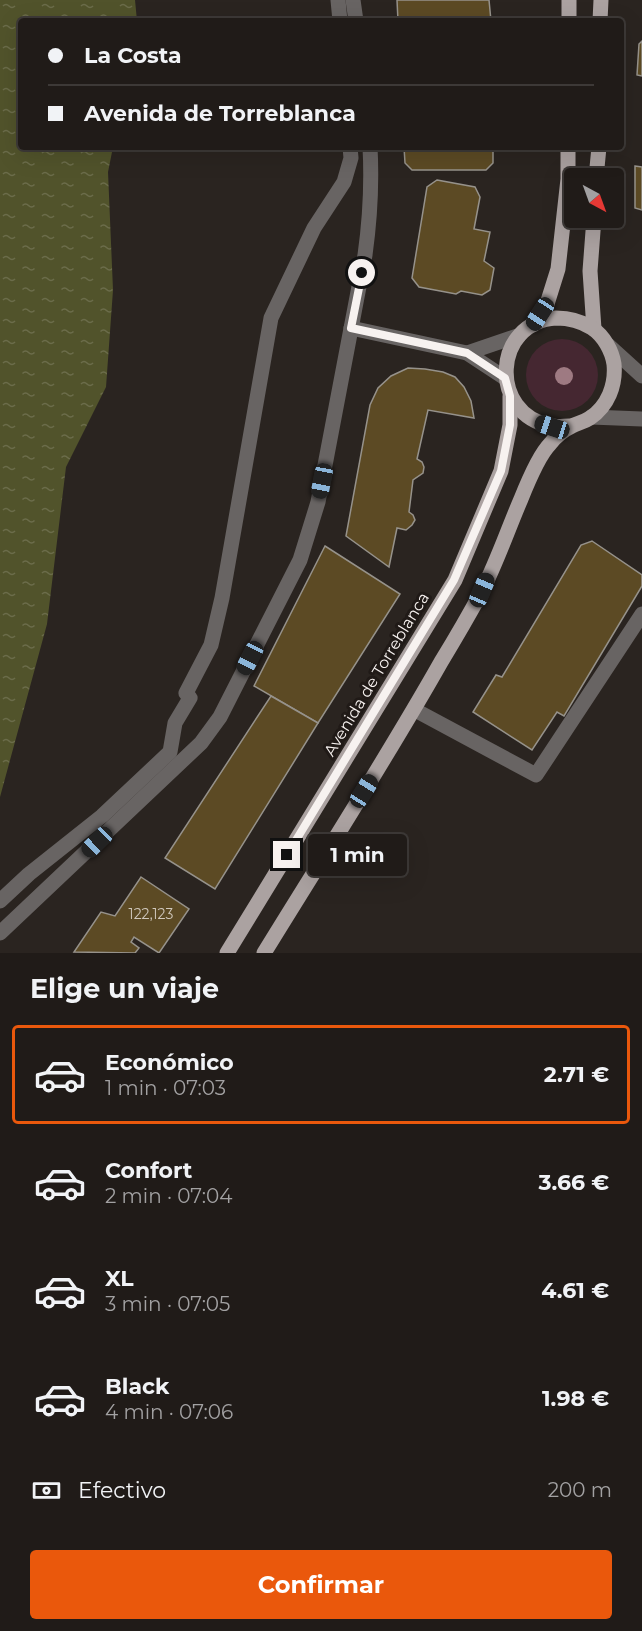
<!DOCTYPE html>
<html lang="es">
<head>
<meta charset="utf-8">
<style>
  :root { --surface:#201b18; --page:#2d2825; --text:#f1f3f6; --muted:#a2a1a2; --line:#3d3937; --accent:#ea580c }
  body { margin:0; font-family:Montserrat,sans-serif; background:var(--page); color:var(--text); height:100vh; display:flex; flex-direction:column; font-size:22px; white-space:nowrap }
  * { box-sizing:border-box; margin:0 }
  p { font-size:20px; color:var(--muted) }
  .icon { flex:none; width:33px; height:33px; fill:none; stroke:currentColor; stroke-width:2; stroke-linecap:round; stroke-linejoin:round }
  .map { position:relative; height:953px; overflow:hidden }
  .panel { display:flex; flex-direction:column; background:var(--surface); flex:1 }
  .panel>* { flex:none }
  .banner { position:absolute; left:18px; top:18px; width:606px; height:132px; border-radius:6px; box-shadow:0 6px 24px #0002,0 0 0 2px var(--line); display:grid; align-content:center; height:132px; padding:0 30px; background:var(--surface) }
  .needle { width:39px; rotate:139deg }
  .buttons { position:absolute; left:564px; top:168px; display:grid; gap:12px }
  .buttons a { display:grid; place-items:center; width:60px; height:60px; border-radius:6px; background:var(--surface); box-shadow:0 6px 24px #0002,0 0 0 2px var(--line); font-size:30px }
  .end { position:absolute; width:27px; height:27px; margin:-14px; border:8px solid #f7f2f0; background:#111; box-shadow:0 0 0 3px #111 }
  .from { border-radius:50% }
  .bubble { position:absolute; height:42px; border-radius:6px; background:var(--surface); box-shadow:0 6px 24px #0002,0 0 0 2px var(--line); font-size:20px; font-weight:700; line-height:42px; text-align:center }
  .car { position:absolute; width:18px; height:36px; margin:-18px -9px; border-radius:8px; box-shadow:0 0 4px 2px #0007; background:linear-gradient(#222 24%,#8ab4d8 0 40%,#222 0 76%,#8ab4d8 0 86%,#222 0) }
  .banner b { display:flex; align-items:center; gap:21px; height:57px; font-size:22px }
  .banner b+b { border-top:2px solid var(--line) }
  .banner i { width:15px; height:15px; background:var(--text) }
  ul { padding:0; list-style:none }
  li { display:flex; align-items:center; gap:18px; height:99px; margin:0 12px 9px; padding:0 18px; border:3px solid transparent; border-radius:6px }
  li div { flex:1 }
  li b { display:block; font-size:22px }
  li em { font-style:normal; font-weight:700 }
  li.current { border-color:var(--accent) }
  li>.icon { width:54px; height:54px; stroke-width:1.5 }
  h2 { padding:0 30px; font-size:27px; line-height:72px }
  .pay { display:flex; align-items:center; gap:15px; height:66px; padding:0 30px; font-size:22px }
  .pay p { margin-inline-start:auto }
  .button { display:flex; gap:12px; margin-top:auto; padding:12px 30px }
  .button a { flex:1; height:69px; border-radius:6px; background:var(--accent); color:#fff; font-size:24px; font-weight:700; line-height:69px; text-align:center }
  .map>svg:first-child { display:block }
</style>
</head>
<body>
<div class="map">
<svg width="642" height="953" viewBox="0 0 642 953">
  <defs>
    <pattern id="water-ripples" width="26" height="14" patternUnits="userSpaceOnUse" patternTransform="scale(1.5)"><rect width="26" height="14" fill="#51532b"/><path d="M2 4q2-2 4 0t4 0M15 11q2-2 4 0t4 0" fill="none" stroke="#6b6c4a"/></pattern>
  </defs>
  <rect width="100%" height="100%" fill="#2a2420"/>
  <circle fill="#452731" cx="562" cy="375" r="36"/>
  <path fill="url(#water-ripples)" d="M0 0H135L137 21H21V147H113L108 172 113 290 106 387 66 467 47 624 0 797Z"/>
  <g fill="#5c4a24" stroke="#96928b" stroke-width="1.5">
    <path d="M397 0H489L491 21H398Z"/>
    <path d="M642 41V76L637 75 639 44Z"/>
    <path d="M404 147H493V163L486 170H412L405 163Z"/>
    <path d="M635 166 642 167V210L635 208Z"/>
    <path d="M437 180 475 187 480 197 474 229 490 232 484 261 494 268 490 290 482 295 461 291 456 294 419 287 412 278 427 187Z"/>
    <path d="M408 368 425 369 443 372 455 377 464 387 471 401 474 418 428 410 417 459 422 462 424 467 423 473 413 480 409 512 413 515 415 520 412 525 406 530 397 528 389 567 346 536 370 405 378 388 391 376Z"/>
    <path d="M592 541 642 575V586L564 716 557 712 532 750 473 712 496 675 502 677 581 545Z"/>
    <path d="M325 546 400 594 318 723 254 686Z"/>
    <path d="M271 696 318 723 215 889 165 858Z"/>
    <path d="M141 877 189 909 159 953 134 937 131 942 139 948 135 953 74 952 101 912 115 916Z"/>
  </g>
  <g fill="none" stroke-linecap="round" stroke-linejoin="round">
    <g stroke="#686463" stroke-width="15">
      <path d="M338 0 340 21"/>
      <path d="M0 901 29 874 102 816 170 752 175 723 190 698 186 693 211 645 222 598 271 318 314 228 344 182 351 158 350 147"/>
    </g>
    <g stroke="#686463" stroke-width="15">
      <path d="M353 0 356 21"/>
      <path d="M351 328 467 353 505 378"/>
      <path d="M608 345 642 376"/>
      <path d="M467 353 520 335"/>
      <path d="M591 417 642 419"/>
      <path d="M415 710 536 775 642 614"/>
      <path d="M0 933 201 743 220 717 300 560 318 502 365 255C370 219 372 184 370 147"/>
    </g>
    <g stroke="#aba2a1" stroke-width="15">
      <path d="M569 21V0"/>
      <path d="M600 21 601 0"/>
      <path d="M596 178 599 147"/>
      <path d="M594 218 590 271 594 329"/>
      <path d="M533 325 547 304 558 269 568 179V147"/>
      <path d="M227 953 455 580 501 471 510 425V396"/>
      <path d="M264 953C323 857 385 761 441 662 455 639 469 615 482 591 497 562 508 529 521 499 527 484 540 454 550 444 555 437 565 429 572 426 578 423 584 422 590 418 608 406 616 385 614 364 612 351 604 336 592 328 581 321 569 318 556 318 493 322 488 414 551 426 557 427 564 426 570 426"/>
    </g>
  </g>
  <circle fill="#9e7a82" cx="564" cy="376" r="9"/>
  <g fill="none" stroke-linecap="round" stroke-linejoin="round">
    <path stroke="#f7f2f0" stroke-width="8" d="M287 855 454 580 501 471 510 425V396L505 378 467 353 351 328 362 273"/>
  </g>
  <g text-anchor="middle" stroke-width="6" stroke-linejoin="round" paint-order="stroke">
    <g font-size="14" fill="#d0c8bd">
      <text x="151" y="919">122,123</text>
    </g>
    <g font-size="16" fill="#f7f2f0" stroke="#201a17">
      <text transform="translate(376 674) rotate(-59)" y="6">Avenida de Torreblanca</text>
    </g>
  </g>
</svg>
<div class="buttons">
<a><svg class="needle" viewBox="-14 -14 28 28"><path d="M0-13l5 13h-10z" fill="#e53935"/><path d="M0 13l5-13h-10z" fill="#a2a1a2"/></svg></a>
</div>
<i class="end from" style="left:362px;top:273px"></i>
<i class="end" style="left:287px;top:855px"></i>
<div class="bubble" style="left:308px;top:834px;width:99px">1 min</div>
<i class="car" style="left:540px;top:314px;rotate:213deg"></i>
<i class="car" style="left:552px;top:427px;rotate:288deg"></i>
<i class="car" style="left:322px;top:481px;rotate:191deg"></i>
<i class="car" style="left:482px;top:590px;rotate:23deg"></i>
<i class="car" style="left:250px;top:658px;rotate:207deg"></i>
<i class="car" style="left:364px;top:791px;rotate:32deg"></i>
<i class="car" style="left:97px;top:842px;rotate:226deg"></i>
<div class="banner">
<b><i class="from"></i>La Costa</b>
<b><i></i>Avenida de Torreblanca</b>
</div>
</div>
<section class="panel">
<h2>Elige un viaje</h2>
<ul>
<li class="current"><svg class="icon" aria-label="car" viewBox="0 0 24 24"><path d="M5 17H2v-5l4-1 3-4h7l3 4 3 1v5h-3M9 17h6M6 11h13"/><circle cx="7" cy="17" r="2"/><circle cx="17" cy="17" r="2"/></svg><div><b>Económico</b><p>1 min · 07:03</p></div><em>2.71 €</em></li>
<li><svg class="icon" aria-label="car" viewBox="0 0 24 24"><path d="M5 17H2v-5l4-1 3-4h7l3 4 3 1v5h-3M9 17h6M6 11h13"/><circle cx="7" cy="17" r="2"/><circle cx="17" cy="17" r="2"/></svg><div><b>Confort</b><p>2 min · 07:04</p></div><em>3.66 €</em></li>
<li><svg class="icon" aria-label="car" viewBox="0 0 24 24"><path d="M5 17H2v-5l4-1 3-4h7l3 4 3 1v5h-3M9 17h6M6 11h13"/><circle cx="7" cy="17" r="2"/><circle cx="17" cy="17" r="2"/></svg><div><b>XL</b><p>3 min · 07:05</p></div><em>4.61 €</em></li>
<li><svg class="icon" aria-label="car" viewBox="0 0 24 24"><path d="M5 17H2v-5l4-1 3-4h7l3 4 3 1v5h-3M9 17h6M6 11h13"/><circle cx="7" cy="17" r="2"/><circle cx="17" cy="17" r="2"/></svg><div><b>Black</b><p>4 min · 07:06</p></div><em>1.98 €</em></li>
</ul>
<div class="pay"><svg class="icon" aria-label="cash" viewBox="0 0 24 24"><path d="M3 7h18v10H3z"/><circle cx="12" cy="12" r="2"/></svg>Efectivo<p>200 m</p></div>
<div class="button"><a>Confirmar</a></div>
</section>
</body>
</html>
